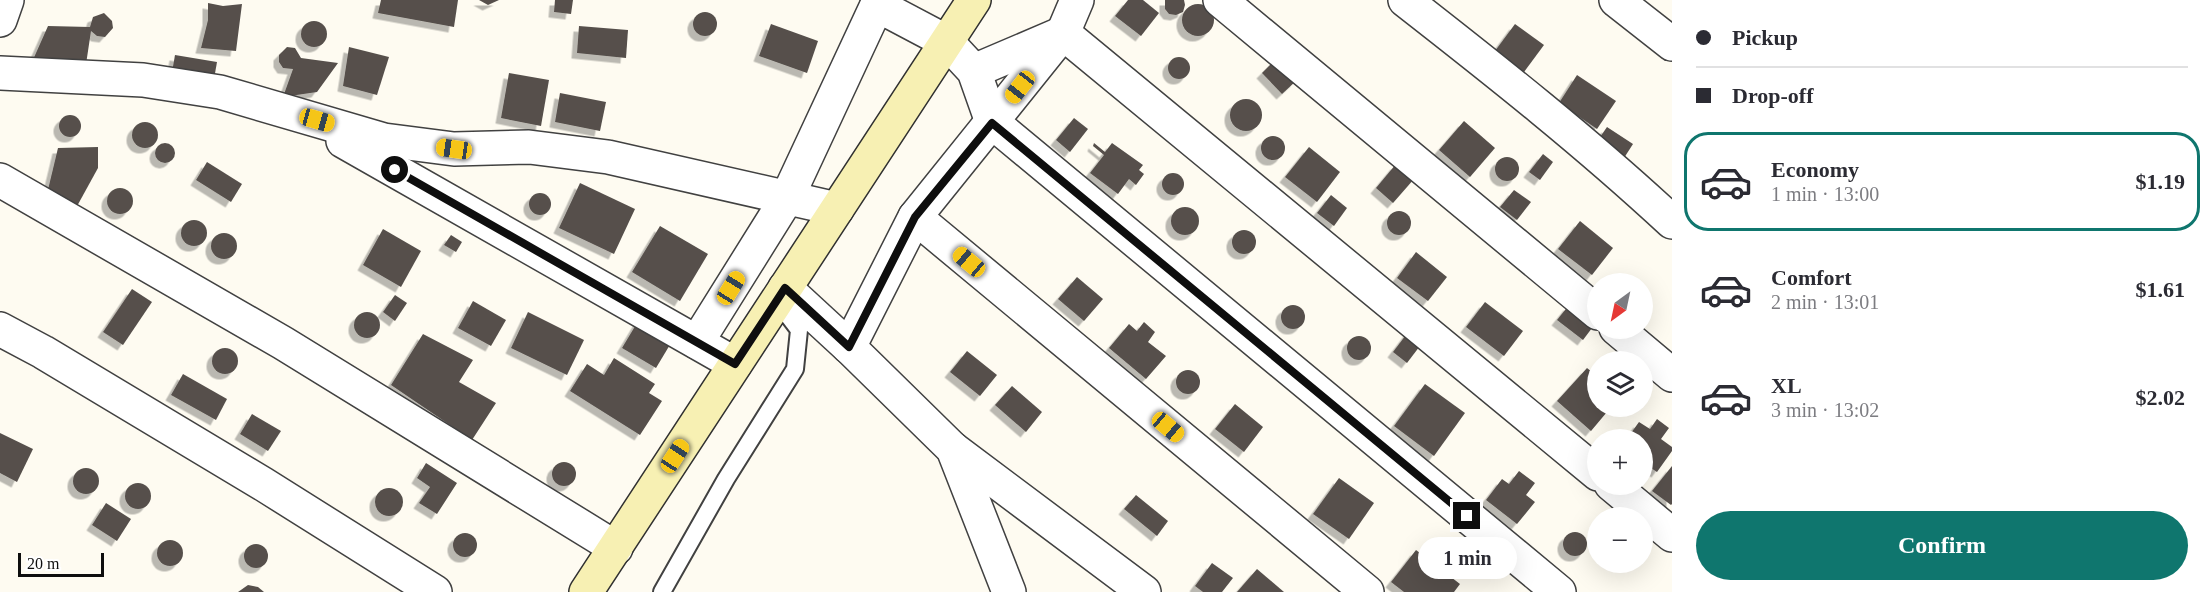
<!DOCTYPE html>
<html lang="en">
<head>
<meta charset="utf-8">
<style>
  :root { --surface:#fff; --page:#f2f2f3; --text:#2b2b33; --muted:#7c7c81; --line:#e1e1e2; --accent:#0f766e }
  body { margin:0; font-family:Georgia,serif; background:var(--page); color:var(--text); height:100vh; display:flex; flex-direction:column; font-size:22px; white-space:nowrap }
  * { box-sizing:border-box; margin:0 }
  p { font-size:20px; color:var(--muted) }
  .icon { flex:none; width:33px; height:33px; fill:none; stroke:currentColor; stroke-width:2; stroke-linecap:round; stroke-linejoin:round }
  .map { position:relative; flex:1; overflow:hidden }
  .panel { display:flex; flex-direction:column; background:var(--surface); width:540px }
  .panel>* { flex:none }
  .hud { display:grid; align-content:center; height:132px; padding:0 24px; background:var(--surface) }
  .needle { width:39px; rotate:213deg }
  .fabs { position:absolute; left:1587px; top:273px; display:grid; gap:12px }
  .fabs a { display:grid; place-items:center; width:66px; height:66px; border-radius:50%; background:var(--surface); box-shadow:0 6px 24px #0002; font-size:30px }
  .scale { position:absolute; left:18px; bottom:15px; width:86px; box-sizing:border-box; padding-left:6px; border:3px solid #0e0e0e; border-top:0; font-size:16px; line-height:21px; white-space:nowrap; color:#0e0e0e; -webkit-text-stroke:4px #fff; paint-order:stroke }
  .end { position:absolute; width:27px; height:27px; margin:-14px; border:8px solid #0e0e0e; background:#fff; box-shadow:0 0 0 3px #fff }
  .from { border-radius:50% }
  .bubble { position:absolute; height:42px; border-radius:21px; background:var(--surface); box-shadow:0 6px 24px #0002; font-size:20px; font-weight:600; line-height:42px; text-align:center }
  .car { position:absolute; width:18px; height:36px; margin:-18px -9px; border-radius:8px; box-shadow:0 0 4px 2px #0007; background:linear-gradient(#f5c518 24%,#345 0 40%,#f5c518 0 76%,#345 0 86%,#f5c518 0) }
  .hud b { display:flex; align-items:center; gap:21px; height:57px; font-size:22px }
  .hud b+b { border-top:2px solid var(--line) }
  .hud i { width:15px; height:15px; background:var(--text) }
  ul { padding:0; list-style:none }
  li { display:flex; align-items:center; gap:18px; height:99px; margin:0 12px 9px; padding:0 12px; border:3px solid transparent; border-radius:24px }
  li div { flex:1 }
  li b { display:block; font-size:22px }
  li em { font-style:normal; font-weight:600 }
  li.active { border-color:var(--accent) }
  li>.icon { width:54px; height:54px; stroke-width:1.5 }
  .cta { display:flex; gap:12px; margin-top:auto; padding:12px 24px }
  .cta a { flex:1; height:69px; border-radius:36px; background:var(--accent); color:#fff; font-size:24px; font-weight:600; line-height:69px; text-align:center }
  main { display:flex; flex:1; min-height:0 }
  .map>svg:first-child { display:block }
</style>
</head>
<body>
<main>
<div class="map">
<svg width="1672" height="592" viewBox="0 0 1672 592">
  <defs>
    <filter id="shadow"><feDropShadow dx="-5.5" dy="5.5" stdDeviation="0" flood-color="#0004"/></filter>
  </defs>
  <rect width="100%" height="100%" fill="#fefbf1"/>
  <g fill="#56504c" filter="url(#shadow)">
    <path d="M381 0H458L454 27 378 13Z"/>
    <path d="M479 0H499L488 5Z"/>
    <path d="M555 0H573L571 14 554 12Z"/>
    <path d="M1128 0H1143L1159 13 1141 36 1115 16Z"/>
    <path d="M1165 0H1184L1185 5 1183 12 1176 15 1169 14 1165 9Z"/>
    <path d="M208 3 223 6 242 4 236 51 201 48 208 20Z"/>
    <circle cx="1198" cy="20" r="16"/>
    <circle cx="705" cy="24" r="12"/>
    <path d="M104 13 112 21 113 28 105 37 97 36 91 31 85 71 32 62 48 26 90 27 93 17Z"/>
    <circle cx="314" cy="34" r="13"/>
    <path d="M771 24 818 41 807 73 759 56Z"/>
    <path d="M1515 24 1544 45 1524 72 1495 51Z"/>
    <path d="M579 26 628 30 626 58 577 53Z"/>
    <path d="M287 47 295 48 301 58 338 63 317 92 283 97 293 69 283 68 279 62V55Z"/>
    <path d="M349 47 389 57 377 95 343 86Z"/>
    <path d="M175 55 217 62 214 79 172 72Z"/>
    <circle cx="1179" cy="68" r="11"/>
    <path d="M1275 60 1296 81 1282 94 1262 73Z"/>
    <path d="M509 73 549 80 541 126 501 118Z"/>
    <path d="M1577 75 1616 101 1597 129 1559 103Z"/>
    <path d="M560 93 606 102 600 131 555 122Z"/>
    <circle cx="1246" cy="115" r="16"/>
    <circle cx="70" cy="126" r="11"/>
    <path d="M1074 118 1088 129 1070 152 1056 140Z"/>
    <path d="M1464 121 1495 148 1470 177 1439 150Z"/>
    <circle cx="145" cy="135" r="13"/>
    <path d="M1607 127 1633 144 1624 158 1598 140Z"/>
    <circle cx="1273" cy="148" r="12"/>
    <circle cx="165" cy="153" r="10"/>
    <path d="M1094 143 1105 152 1112 143 1143 165 1139 170 1144 174 1136 185 1129 179 1118 194 1090 173 1104 155 1093 146Z"/>
    <path d="M98 147V168L76 208 46 198 58 148Z"/>
    <path d="M1309 147 1340 172 1317 202 1285 177Z"/>
    <path d="M1543 154 1553 162 1540 180 1529 172Z"/>
    <circle cx="1507" cy="169" r="12"/>
    <path d="M207 162 242 184 231 202 196 180Z"/>
    <path d="M1396 164 1414 179 1393 203 1376 188Z"/>
    <circle cx="1173" cy="184" r="11"/>
    <path d="M580 183 635 209 614 254 559 228Z"/>
    <circle cx="120" cy="201" r="13"/>
    <path d="M1514 190 1531 202 1517 220 1500 207Z"/>
    <circle cx="540" cy="204" r="11"/>
    <path d="M1331 195 1347 208 1334 226 1317 213Z"/>
    <circle cx="1185" cy="221" r="14"/>
    <circle cx="1399" cy="223" r="12"/>
    <circle cx="194" cy="233" r="13"/>
    <path d="M1580 221 1613 248 1592 275 1558 249Z"/>
    <path d="M660 226 708 254 680 301 632 272Z"/>
    <path d="M383 229 421 251 401 287 363 265Z"/>
    <circle cx="1244" cy="242" r="12"/>
    <circle cx="224" cy="246" r="13"/>
    <path d="M451 235 462 242 456 252 444 245Z"/>
    <path d="M1416 252 1447 277 1428 301 1397 278Z"/>
    <path d="M1077 277 1103 299 1084 321 1058 299Z"/>
    <path d="M132 289 152 302 123 345 103 332Z"/>
    <path d="M395 295 407 303 395 321 383 312Z"/>
    <path d="M473 301 506 320 491 346 458 328Z"/>
    <path d="M1485 302 1523 331 1504 356 1466 327Z"/>
    <circle cx="1293" cy="317" r="12"/>
    <path d="M1569 305 1595 324 1583 340 1557 320Z"/>
    <path d="M528 312 584 340 567 375 511 348Z"/>
    <circle cx="367" cy="325" r="13"/>
    <path d="M640 318 674 338 656 368 622 348Z"/>
    <path d="M1144 322 1155 332 1148 342 1166 356 1146 379 1109 348 1129 324 1137 331Z"/>
    <path d="M1412 327 1426 338 1407 363 1393 352Z"/>
    <path d="M423 334 473 360 459 382 496 403 472 440 391 385Z"/>
    <circle cx="1359" cy="348" r="12"/>
    <circle cx="225" cy="361" r="13"/>
    <path d="M967 351 997 375 980 396 950 372Z"/>
    <path d="M614 358 655 384 649 393 662 401 640 435 570 391 587 364 604 375Z"/>
    <path d="M1587 368 1598 377V406H1612L1591 431 1557 401Z"/>
    <circle cx="1188" cy="382" r="12"/>
    <path d="M183 374 227 399 216 420 171 395Z"/>
    <path d="M1425 384 1465 413 1434 456 1394 426Z"/>
    <path d="M1012 386 1042 412 1026 432 995 405Z"/>
    <path d="M1235 404 1263 427 1244 452 1215 429Z"/>
    <path d="M252 414 281 431 268 451 240 434Z"/>
    <path d="M1657 419 1669 428 1661 439 1672 447V451L1657 472 1642 462V440H1626L1639 422 1650 429Z"/>
    <path d="M0 433 33 449 17 482 0 473Z"/>
    <circle cx="564" cy="474" r="12"/>
    <path d="M426 463 457 483 437 514 419 503 430 487 417 478Z"/>
    <path d="M1672 466V504L1671 505 1652 491Z"/>
    <circle cx="86" cy="481" r="13"/>
    <path d="M1519 471 1535 483 1526 495 1535 502 1517 524 1486 500 1502 479 1509 484Z"/>
    <path d="M1339 478 1374 503 1349 539 1313 514Z"/>
    <circle cx="138" cy="496" r="13"/>
    <circle cx="389" cy="502" r="14"/>
    <path d="M1136 495 1168 521 1157 536 1124 509Z"/>
    <path d="M106 503 131 519 117 541 92 525Z"/>
    <circle cx="1575" cy="544" r="12"/>
    <circle cx="465" cy="545" r="12"/>
    <circle cx="170" cy="553" r="13"/>
    <circle cx="256" cy="556" r="12"/>
    <path d="M1416 550 1460 584 1454 592H1404L1391 582Z"/>
    <path d="M1212 563 1233 578 1222 592H1203L1195 586Z"/>
    <path d="M1257 569 1284 592H1237Z"/>
    <path d="M248 585 258 587 264 592H238Z"/>
  </g>
  <g fill="none" stroke-linecap="round" stroke-linejoin="round">
    <g stroke="#414141" stroke-width="20">
      <path id="lane" d="M662 592 726 479 795 369 799 330 777 301"/>
    </g>
    <g stroke="#414141" stroke-width="36">
      <g id="street">
        <path d="M879 0 877 5 947 42 974 71 992 122 1559 592"/>
        <path d="M1220 0 1598 313"/>
        <path d="M1405 0C1496 71 1587 143 1672 222"/>
        <path d="M1616 0 1672 44"/>
        <path d="M0 20 7 0"/>
        <path d="M974 71 1063 33 1598 474"/>
        <path d="M0 73 143 80 220 92 384 140 454 149 529 147 608 157 837 209"/>
        <path d="M343 141 735 364"/>
        <path d="M0 180 283 343 616 548"/>
        <path d="M915 217 1367 592"/>
        <path d="M785 288 849 347"/>
        <path d="M1616 328 1672 375"/>
        <path d="M0 329 43 352 263 484 435 592"/>
        <path d="M697 342 787 198 877 5"/>
        <path d="M953 449 1144 592"/>
        <path d="M1611 484 1672 535"/>
        <path d="M1009 592 953 449 849 347 915 217 1063 33 1077 0"/>
      </g>
    </g>
    <g stroke="#303030" stroke-width="36">
      <path id="secondary" d="M586 592 974 0"/>
    </g>
    <use href="#lane" stroke="#fff" stroke-width="16"/>
    <use href="#street" stroke="#fff" stroke-width="33"/>
    <use href="#secondary" stroke="#f7f0b3" stroke-width="33"/>
  </g>
  <g fill="none" stroke-linecap="round" stroke-linejoin="round">
    <path stroke="#0e0e0e" stroke-width="8" d="M395 170 735 364 785 288 849 347 915 217 992 123 1467 516"/>
  </g>
</svg>
<div class="fabs">
<a><svg class="needle" viewBox="-14 -14 28 28"><path d="M0-13l5 13h-10z" fill="#e53935"/><path d="M0 13l5-13h-10z" fill="#7c7c81"/></svg></a>
<a><svg class="icon" aria-label="layers" viewBox="0 0 24 24"><path d="M12 4l9 5-9 5-9-5zM3 14l9 5 9-5"/></svg></a>
<a>+</a>
<a>−</a>
</div>
<div class="scale">20 m</div>
<i class="end from" style="left:395px;top:170px"></i>
<i class="end" style="left:1467px;top:516px"></i>
<div class="bubble" style="left:1418px;top:537px;width:99px">1 min</div>
<i class="car" style="left:1020px;top:87px;rotate:218deg"></i>
<i class="car" style="left:317px;top:120px;rotate:106deg"></i>
<i class="car" style="left:454px;top:149px;rotate:278deg"></i>
<i class="car" style="left:969px;top:262px;rotate:310deg"></i>
<i class="car" style="left:731px;top:288px;rotate:32deg"></i>
<i class="car" style="left:1168px;top:427px;rotate:130deg"></i>
<i class="car" style="left:675px;top:456px;rotate:33deg"></i>
</div>
<section class="panel">
<div class="hud">
<b><i class="from"></i>Pickup</b>
<b><i></i>Drop-off</b>
</div>
<ul>
<li class="active"><svg class="icon" aria-label="car" viewBox="0 0 24 24"><path d="M5 17H2v-5l4-1 3-4h7l3 4 3 1v5h-3M9 17h6M6 11h13"/><circle cx="7" cy="17" r="2"/><circle cx="17" cy="17" r="2"/></svg><div><b>Economy</b><p>1 min · 13:00</p></div><em>$1.19</em></li>
<li><svg class="icon" aria-label="car" viewBox="0 0 24 24"><path d="M5 17H2v-5l4-1 3-4h7l3 4 3 1v5h-3M9 17h6M6 11h13"/><circle cx="7" cy="17" r="2"/><circle cx="17" cy="17" r="2"/></svg><div><b>Comfort</b><p>2 min · 13:01</p></div><em>$1.61</em></li>
<li><svg class="icon" aria-label="car" viewBox="0 0 24 24"><path d="M5 17H2v-5l4-1 3-4h7l3 4 3 1v5h-3M9 17h6M6 11h13"/><circle cx="7" cy="17" r="2"/><circle cx="17" cy="17" r="2"/></svg><div><b>XL</b><p>3 min · 13:02</p></div><em>$2.02</em></li>
</ul>
<div class="cta"><a>Confirm</a></div>
</section>
</main>
</body>
</html>
